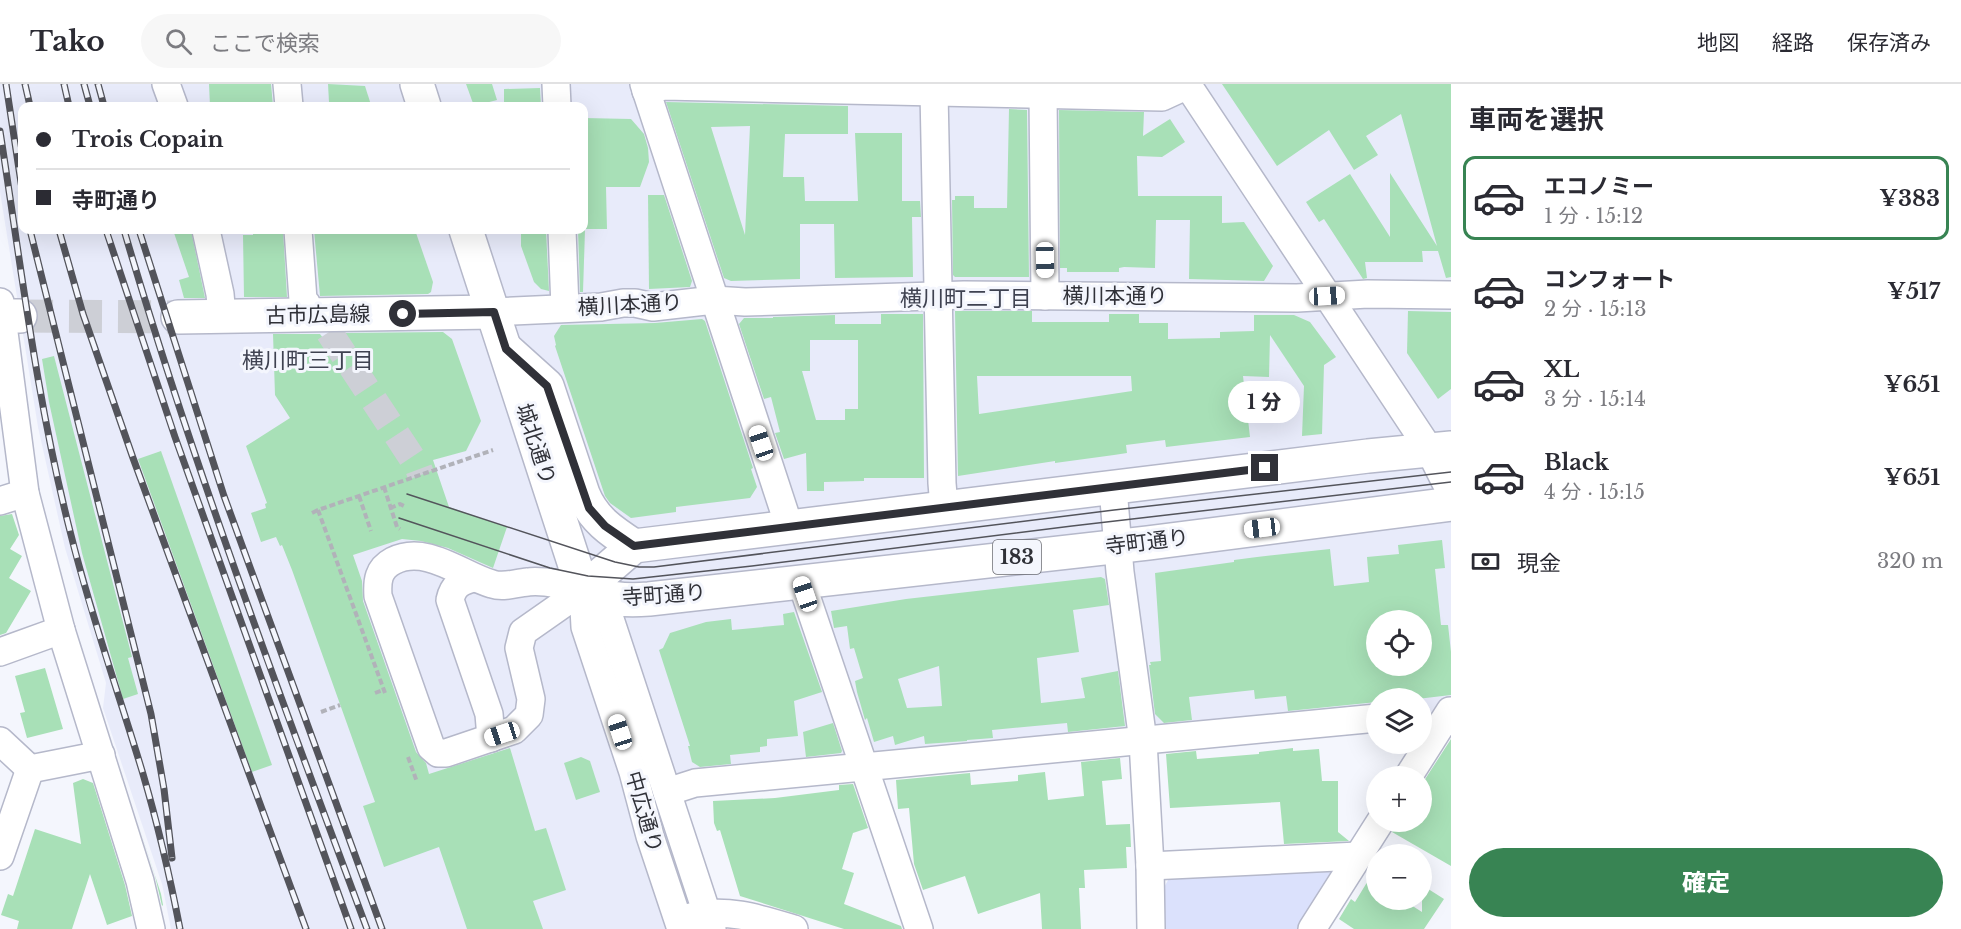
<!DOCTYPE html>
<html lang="ja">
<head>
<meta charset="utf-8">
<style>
  :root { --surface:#fff; --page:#f7f7f7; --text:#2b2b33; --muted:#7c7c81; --line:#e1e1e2; --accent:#388453 }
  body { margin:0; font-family:"Libre Baskerville","Noto Sans JP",serif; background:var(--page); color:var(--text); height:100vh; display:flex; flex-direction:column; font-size:22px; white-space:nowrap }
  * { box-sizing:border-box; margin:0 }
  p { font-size:20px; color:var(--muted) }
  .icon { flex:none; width:33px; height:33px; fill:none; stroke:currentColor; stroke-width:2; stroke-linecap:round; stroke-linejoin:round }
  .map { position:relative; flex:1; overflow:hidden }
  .details { display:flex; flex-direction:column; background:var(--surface); width:510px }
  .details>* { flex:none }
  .hud { position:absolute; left:18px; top:18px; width:570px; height:132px; border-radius:12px; box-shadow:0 6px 24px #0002; display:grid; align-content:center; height:132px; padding:0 18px; background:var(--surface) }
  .fabs { position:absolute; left:1366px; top:526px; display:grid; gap:12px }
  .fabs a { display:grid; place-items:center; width:66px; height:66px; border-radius:50%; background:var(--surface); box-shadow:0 6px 24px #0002; font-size:30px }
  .end { position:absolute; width:27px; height:27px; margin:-14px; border:8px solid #303138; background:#fff; box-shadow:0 0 0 3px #fff }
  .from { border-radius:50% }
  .bubble { position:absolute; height:42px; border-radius:21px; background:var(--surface); box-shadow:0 6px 24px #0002; font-size:20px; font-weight:800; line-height:42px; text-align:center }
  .car { position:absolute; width:18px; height:36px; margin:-18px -9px; border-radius:8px; box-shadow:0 0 4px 2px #0007; background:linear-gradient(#fff 24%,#345 0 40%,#fff 0 76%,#345 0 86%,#fff 0) }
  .hud b { display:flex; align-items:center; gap:21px; height:57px; font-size:22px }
  .hud b+b { border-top:2px solid var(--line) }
  .hud i { width:15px; height:15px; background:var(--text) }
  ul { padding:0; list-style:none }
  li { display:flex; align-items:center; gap:18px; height:84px; margin:0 12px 9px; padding:0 6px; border:3px solid transparent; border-radius:12px }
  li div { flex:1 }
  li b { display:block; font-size:22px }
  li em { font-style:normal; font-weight:800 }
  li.current { border-color:var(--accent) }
  li>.icon { width:54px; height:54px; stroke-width:1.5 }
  h2 { padding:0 18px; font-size:27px; line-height:72px }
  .pay { display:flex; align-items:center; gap:15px; height:66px; padding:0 18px; font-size:22px }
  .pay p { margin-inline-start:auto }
  .action { display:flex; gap:12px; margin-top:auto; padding:12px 18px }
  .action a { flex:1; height:69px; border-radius:36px; background:var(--accent); color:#fff; font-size:24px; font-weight:800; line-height:69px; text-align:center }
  header { display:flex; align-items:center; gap:36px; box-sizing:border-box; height:84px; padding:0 30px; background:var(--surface); border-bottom:2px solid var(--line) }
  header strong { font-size:28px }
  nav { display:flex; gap:33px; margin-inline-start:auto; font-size:21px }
  .search { width:420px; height:54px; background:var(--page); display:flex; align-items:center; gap:15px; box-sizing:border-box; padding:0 21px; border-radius:33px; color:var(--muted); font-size:22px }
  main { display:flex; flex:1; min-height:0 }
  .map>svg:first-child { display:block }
</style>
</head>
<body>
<header>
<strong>Tako</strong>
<div class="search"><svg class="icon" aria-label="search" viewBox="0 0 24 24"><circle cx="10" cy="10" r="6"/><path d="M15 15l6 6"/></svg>ここで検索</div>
<nav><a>地図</a><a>経路</a><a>保存済み</a></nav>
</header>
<main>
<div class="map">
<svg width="1451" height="845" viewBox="0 0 1451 845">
  <rect width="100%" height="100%" fill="#f4f6fd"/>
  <path fill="#e8ebfa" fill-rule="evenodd" d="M0 0H1451V630L1422 632V615H1377V636L652 700 700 845H171L162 800 103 624 106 599 65 464 38 343 0 108ZM22 22H584V146H22ZM1377 537H1422V582H1377Z"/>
  <path fill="#dbe1fc" d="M1330 787 1334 794 1300 845H1165L1162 807 1172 789Z"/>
  <g fill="#a8e0b7" fill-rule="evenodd">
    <path d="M209 0H271L273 22H210Z"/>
    <path d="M328 0 365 2 371 21 329 18Z"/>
    <path d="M466 0H492L497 16 474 22Z"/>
    <path d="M1222 0H1451V193L1446 194 1438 167H1422L1423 178H1365L1367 194 1363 195 1324 135 1319 138 1306 118 1350 90 1390 153V89L1437 162 1401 30 1366 52 1378 71 1354 86 1329 46 1277 82Z"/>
    <path d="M540 4 541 22H504V5Z"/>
    <path d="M666 18 848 22V50H785L783 93H804L805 117H858L855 49H902V117H920L921 133H912L913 193 835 194 834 140H800V195L731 197 724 194ZM750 42 745 151 711 43Z"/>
    <path d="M1009 25 1027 26 1029 193H955L953 191 952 116H955V112H974V124H1007Z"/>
    <path d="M1059 26 1144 28 1143 52 1170 35 1185 58 1162 73 1137 72 1138 112H1222V139L1244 138 1273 182 1264 197 1189 195 1190 136H1156L1155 184 1124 183 1119 184V188H1067V184H1060Z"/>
    <path d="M584 34 631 35 644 50 648 64 649 78 640 103H606L607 145H584Z"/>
    <path d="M648 111H664L692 197 690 203 649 205Z"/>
    <path d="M173 146H191L205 214H184L179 196 189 193Z"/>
    <path d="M253 146H283L287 213H244L243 151H253Z"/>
    <path d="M314 146H415L433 198 431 208 428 210 320 212Z"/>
    <path d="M521 146H546L549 207 541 205 534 198 521 162Z"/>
    <path d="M578 146H585L583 208H580Z"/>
    <path d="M955 227H1032V238H1109V230H1139V239H1168V255L1220 254V248L1254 247V231H1294L1310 238 1336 273 1324 281 1322 350 1302 352 1304 302 1270 251 1269 293 1243 292 1250 353 1166 363 1165 356 1126 361 1127 369 1114 371 1055 379V377L958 392ZM977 292H1131L1132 307 979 330Z"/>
    <path d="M1408 227 1451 228V305L1438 315 1407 269Z"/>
    <path d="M881 230H923L924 394H864V397L824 398V407H807L806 369 784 375 775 349 780 348 771 313 764 315 739 240 744 234H773V233L835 231V240H881ZM810 256H858V325H845V336H816L802 287H810Z"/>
    <path d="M702 235 705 237 753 384 751 385 757 403 750 414 676 423V428L631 434 610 419 605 412 555 262 556 261 554 252 561 241 655 239Z"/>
    <path d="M443 248 452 255 481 337 466 367 433 376 449 423 507 443 493 484 448 464 421 457 402 455 353 471 362 497 363 517 416 668 426 679 429 690 510 664 535 747 546 744 566 806 533 817 543 845H467L439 763 384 783 363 722 375 718 292 486 282 461 280 462 276 453 261 458 251 429 266 424 265 420 267 419 246 362 290 334 275 311 273 250H320L334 269 343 249Z"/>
    <path d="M54 272 132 573 128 574 138 610 123 615 82 469 49 318 42 275Z"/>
    <path d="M161 367 272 681 252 688 138 375Z"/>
    <path d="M12 430 19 451 10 465 22 472 9 494 31 507 6 549 0 551V432Z"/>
    <path d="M1442 456 1445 484 1435 485 1441 541H1448L1451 568V611L1417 615H1377V618L1288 627 1286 612 1255 615 1254 606 1189 613 1192 636 1164 639 1155 630 1149 581H1151L1150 578 1161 577 1155 489 1234 478V476L1257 473 1330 465 1334 502 1369 498 1367 473 1399 470 1398 461ZM1377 537H1422V582H1377Z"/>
    <path d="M1101 493 1105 495 1109 521 1073 526 1079 568 1037 574 1041 619 1085 614 1081 594 1118 587 1125 642 1068 648 1067 639 992 646 993 654 967 656V657L925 660 924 652 895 661 893 652 874 658 867 634 865 636 857 608 855 597 863 594 854 564 850 565 847 542 834 544 831 527 906 515ZM939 582 942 622 907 624 898 595Z"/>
    <path d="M794 528 822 608 794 617 798 652 767 655V662L760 663V668L730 671 731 680 700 683 692 678 688 662H690L659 566 663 564 670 549 706 538 731 535 732 546 784 541 783 530Z"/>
    <path d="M45 584 63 645 27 654 20 629 25 628 15 592Z"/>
    <path d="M833 639 842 667 841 669 806 673 803 648Z"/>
    <path d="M1451 655V782L1392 748 1396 738H1422V700Z"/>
    <path d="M1293 664V667L1319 665 1322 697H1338V748L1349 757 1284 760 1280 718 1170 724 1166 670 1196 667 1197 675 1259 670V668Z"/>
    <path d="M581 673 590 677 600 708 576 716 564 679Z"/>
    <path d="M1120 674 1122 695 1102 697 1106 741 1130 740 1131 763H1126L1127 784 1084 786 1085 804H1079L1081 845H1042L1040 809 978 830 965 792 923 806 914 780 909 724 898 725 896 696 970 689 971 701 1018 697V691L1045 688 1048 716 1084 712 1081 678Z"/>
    <path d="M83 695 93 699 125 801 132 832 107 841 90 790 72 845H17L19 837 1 831 8 810 13 812 35 745 81 760 73 699Z"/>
    <path d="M853 700 868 744 853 749 842 785 854 789 844 820 901 842 902 845H844L740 812 720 746 717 747 714 739 713 717 775 714 839 706V701Z"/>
    <path d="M134 727 161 810 163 821 162 822 155 792Z"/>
    <path d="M1377 782V816H1403L1422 828V801L1444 815 1424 845H1354L1339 835 1351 815 1355 818Z"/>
  </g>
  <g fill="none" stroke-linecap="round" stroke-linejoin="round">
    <path stroke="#cdcfd6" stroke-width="27" stroke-dasharray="27 14" stroke-linecap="butt" d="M329 248 418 383 421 391"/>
    <path stroke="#cdcfd6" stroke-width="33" stroke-dasharray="33 16" stroke-linecap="butt" d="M20 232 178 233"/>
    <g stroke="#b5b8ca" stroke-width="30">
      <g id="minor">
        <path d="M166 0 174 22"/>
        <path d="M287 0 289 22"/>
        <path d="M556 0 557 22"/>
        <path d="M644 0 789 442"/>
        <path d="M1187 0 1429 365 1451 409"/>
        <path d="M646 7 664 2 1162 13 1188 1"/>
        <path d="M934 8 942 399 944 423"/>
        <path d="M1043 10 1045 212"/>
        <path d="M206 146 220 210 222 232"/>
        <path d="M298 146 303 216 306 219"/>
        <path d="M562 146 565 224"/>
        <path d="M0 218 25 409 61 546 140 797 151 845"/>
        <path d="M494 228 601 223 623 219H635L653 223 714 216 745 218 964 211 1297 214 1368 210 1451 211"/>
        <path d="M1113 404 1120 488 1143 657 1150 782 1151 845"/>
        <path d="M0 417 25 409"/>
        <path d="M474 494C460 497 453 502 450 516L489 630 491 654"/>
        <path d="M801 497 919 845"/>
        <path d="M583 506 523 548 519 564 531 615 529 631 514 646 446 669H438L431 663 378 512C377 497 378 485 393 477 426 460 461 491 492 500 504 504 515 499 528 498 539 496 577 501 585 508 594 516 602 526 610 535L712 845"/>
        <path d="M583 506 585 543 633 688 650 752 681 845"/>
        <path d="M0 568 61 546"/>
        <path d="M0 657 30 685 101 671"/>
        <path d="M1408 693 1450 627"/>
        <path d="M667 708 695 699 1377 634"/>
        <path d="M0 772 30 685"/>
        <path d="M1150 782 1358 772"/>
        <path d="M691 833C724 823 761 835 794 845"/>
        <path d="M1312 845 1380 738"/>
      </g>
    </g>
    <g stroke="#b5b8ca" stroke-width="36">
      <g id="major">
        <path d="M0 232H20"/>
        <path d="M178 233 494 228"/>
      </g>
    </g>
    <g stroke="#b5b8ca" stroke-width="36">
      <g id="highway">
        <path d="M417 0 424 22"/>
        <path d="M466 146 583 506"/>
        <path d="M507 266 547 302 583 410C593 435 611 447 634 462"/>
        <path d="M583 506 634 462 1368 372 1451 364"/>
        <path d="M583 506C608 515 623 517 649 515L1148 459 1451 420"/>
      </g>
    </g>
    <g stroke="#b1b2b9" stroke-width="4" stroke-dasharray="6 3" stroke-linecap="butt">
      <path d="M384 403 397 443 400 445"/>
      <path d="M359 412 371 447"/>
      <path d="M390 424 400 420 406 423"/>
      <path d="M312 429 318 426"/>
      <path d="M375 609 383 606"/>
      <path d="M385 609 318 426 493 366"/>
      <path d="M321 628 340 621"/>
      <path d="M408 673 417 698"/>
    </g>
    <use href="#minor" stroke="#fff" stroke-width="27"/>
    <use href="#major" stroke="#fff" stroke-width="33"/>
    <use href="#highway" stroke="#fff" stroke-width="33"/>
    <g stroke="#53545b" stroke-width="1.5">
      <path d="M407 410 615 478 639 483H654L1114 426 1451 388"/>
      <path d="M399 434 550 484 588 492 633 495 752 482 1072 442 1451 398"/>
    </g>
    <g stroke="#53545b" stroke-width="7">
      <g id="rail">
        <path d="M6 0 22 105"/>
        <path d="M25 0 30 22"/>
        <path d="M64 0 69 22"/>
        <path d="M84 0 90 22"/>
        <path d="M98 0 104 22"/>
        <path d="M0 47C21 182 37 319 71 451 91 532 119 610 143 690 158 741 170 793 180 845"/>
        <path d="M30 146 151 630 164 705 172 774"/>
        <path d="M59 146 83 230 133 374 306 845"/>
        <path d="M106 146 175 353 351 845"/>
        <path d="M124 146C193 382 281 614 367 845"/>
        <path d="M139 146 224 412 382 845"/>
      </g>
    </g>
    <use href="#rail" stroke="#f4f6fd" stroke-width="4.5" stroke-dasharray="14" stroke-linecap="butt"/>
  </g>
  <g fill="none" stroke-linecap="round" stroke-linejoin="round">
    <path stroke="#303138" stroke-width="8" d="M403 230 494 228 506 265 547 302 589 424 605 442 634 462 1265 384"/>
  </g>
  <g text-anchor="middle" stroke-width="6" stroke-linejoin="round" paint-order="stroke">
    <rect fill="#f4f6fd" stroke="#6b6c73" stroke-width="1.5" x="993" y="456" width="48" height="34" rx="4.5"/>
    <g font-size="20" font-weight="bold" fill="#303138">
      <text x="1017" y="480">183</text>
    </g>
    <g font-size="21" fill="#303138" stroke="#f4f6fd">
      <text x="1115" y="219">横川本通り</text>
      <text transform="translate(630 221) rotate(-3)" y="7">横川本通り</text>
      <text transform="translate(318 231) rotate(-1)" y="7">古市広島線</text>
      <text transform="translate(536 360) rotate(72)" y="7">城北通り</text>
      <text transform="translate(1147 458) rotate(-7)" y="7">寺町通り</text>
      <text transform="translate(664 511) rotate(-4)" y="7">寺町通り</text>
      <text transform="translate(644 728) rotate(74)" y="7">中広通り</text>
    </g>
    <g font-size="22" fill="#3f4251" stroke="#f4f6fd">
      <text x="966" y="222">横川町二丁目</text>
      <text x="308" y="284">横川町三丁目</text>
    </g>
  </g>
</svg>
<div class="fabs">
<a><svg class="icon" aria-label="locate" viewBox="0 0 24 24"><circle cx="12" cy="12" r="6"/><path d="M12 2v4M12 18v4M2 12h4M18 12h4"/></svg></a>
<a><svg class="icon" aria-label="layers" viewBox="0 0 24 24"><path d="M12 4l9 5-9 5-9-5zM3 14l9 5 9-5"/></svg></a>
<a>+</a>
<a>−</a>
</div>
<i class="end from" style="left:403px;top:230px"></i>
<i class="end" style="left:1265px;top:384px"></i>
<div class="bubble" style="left:1228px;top:297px;width:72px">1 分</div>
<i class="car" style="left:1045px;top:176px;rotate:179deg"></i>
<i class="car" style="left:1327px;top:212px;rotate:87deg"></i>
<i class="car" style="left:761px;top:359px;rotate:341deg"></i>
<i class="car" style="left:1262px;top:444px;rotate:263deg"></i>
<i class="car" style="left:805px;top:510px;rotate:341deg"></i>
<i class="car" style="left:620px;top:648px;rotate:342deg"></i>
<i class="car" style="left:502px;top:650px;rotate:252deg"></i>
<div class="hud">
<b><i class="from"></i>Trois Copain</b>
<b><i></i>寺町通り</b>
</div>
</div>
<section class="details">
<h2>車両を選択</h2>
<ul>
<li class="current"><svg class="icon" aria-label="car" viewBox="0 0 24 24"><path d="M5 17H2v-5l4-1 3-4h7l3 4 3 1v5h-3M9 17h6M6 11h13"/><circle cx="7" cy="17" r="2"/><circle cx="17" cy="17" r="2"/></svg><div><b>エコノミー</b><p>1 分 · 15:12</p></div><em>¥383</em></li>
<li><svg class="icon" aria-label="car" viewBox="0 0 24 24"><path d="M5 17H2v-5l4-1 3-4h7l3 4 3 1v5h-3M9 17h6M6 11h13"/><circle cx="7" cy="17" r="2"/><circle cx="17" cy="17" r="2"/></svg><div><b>コンフォート</b><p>2 分 · 15:13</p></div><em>¥517</em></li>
<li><svg class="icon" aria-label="car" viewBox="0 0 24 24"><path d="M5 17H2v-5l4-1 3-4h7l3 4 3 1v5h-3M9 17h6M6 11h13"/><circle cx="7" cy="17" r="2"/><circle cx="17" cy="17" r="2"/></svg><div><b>XL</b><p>3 分 · 15:14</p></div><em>¥651</em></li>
<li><svg class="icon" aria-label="car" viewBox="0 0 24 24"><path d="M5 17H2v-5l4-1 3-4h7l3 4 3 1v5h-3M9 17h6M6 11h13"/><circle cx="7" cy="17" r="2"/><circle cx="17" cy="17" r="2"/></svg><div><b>Black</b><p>4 分 · 15:15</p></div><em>¥651</em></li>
</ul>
<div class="pay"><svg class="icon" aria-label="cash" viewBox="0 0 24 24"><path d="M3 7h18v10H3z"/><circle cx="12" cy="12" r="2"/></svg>現金<p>320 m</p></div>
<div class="action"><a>確定</a></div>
</section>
</main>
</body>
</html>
